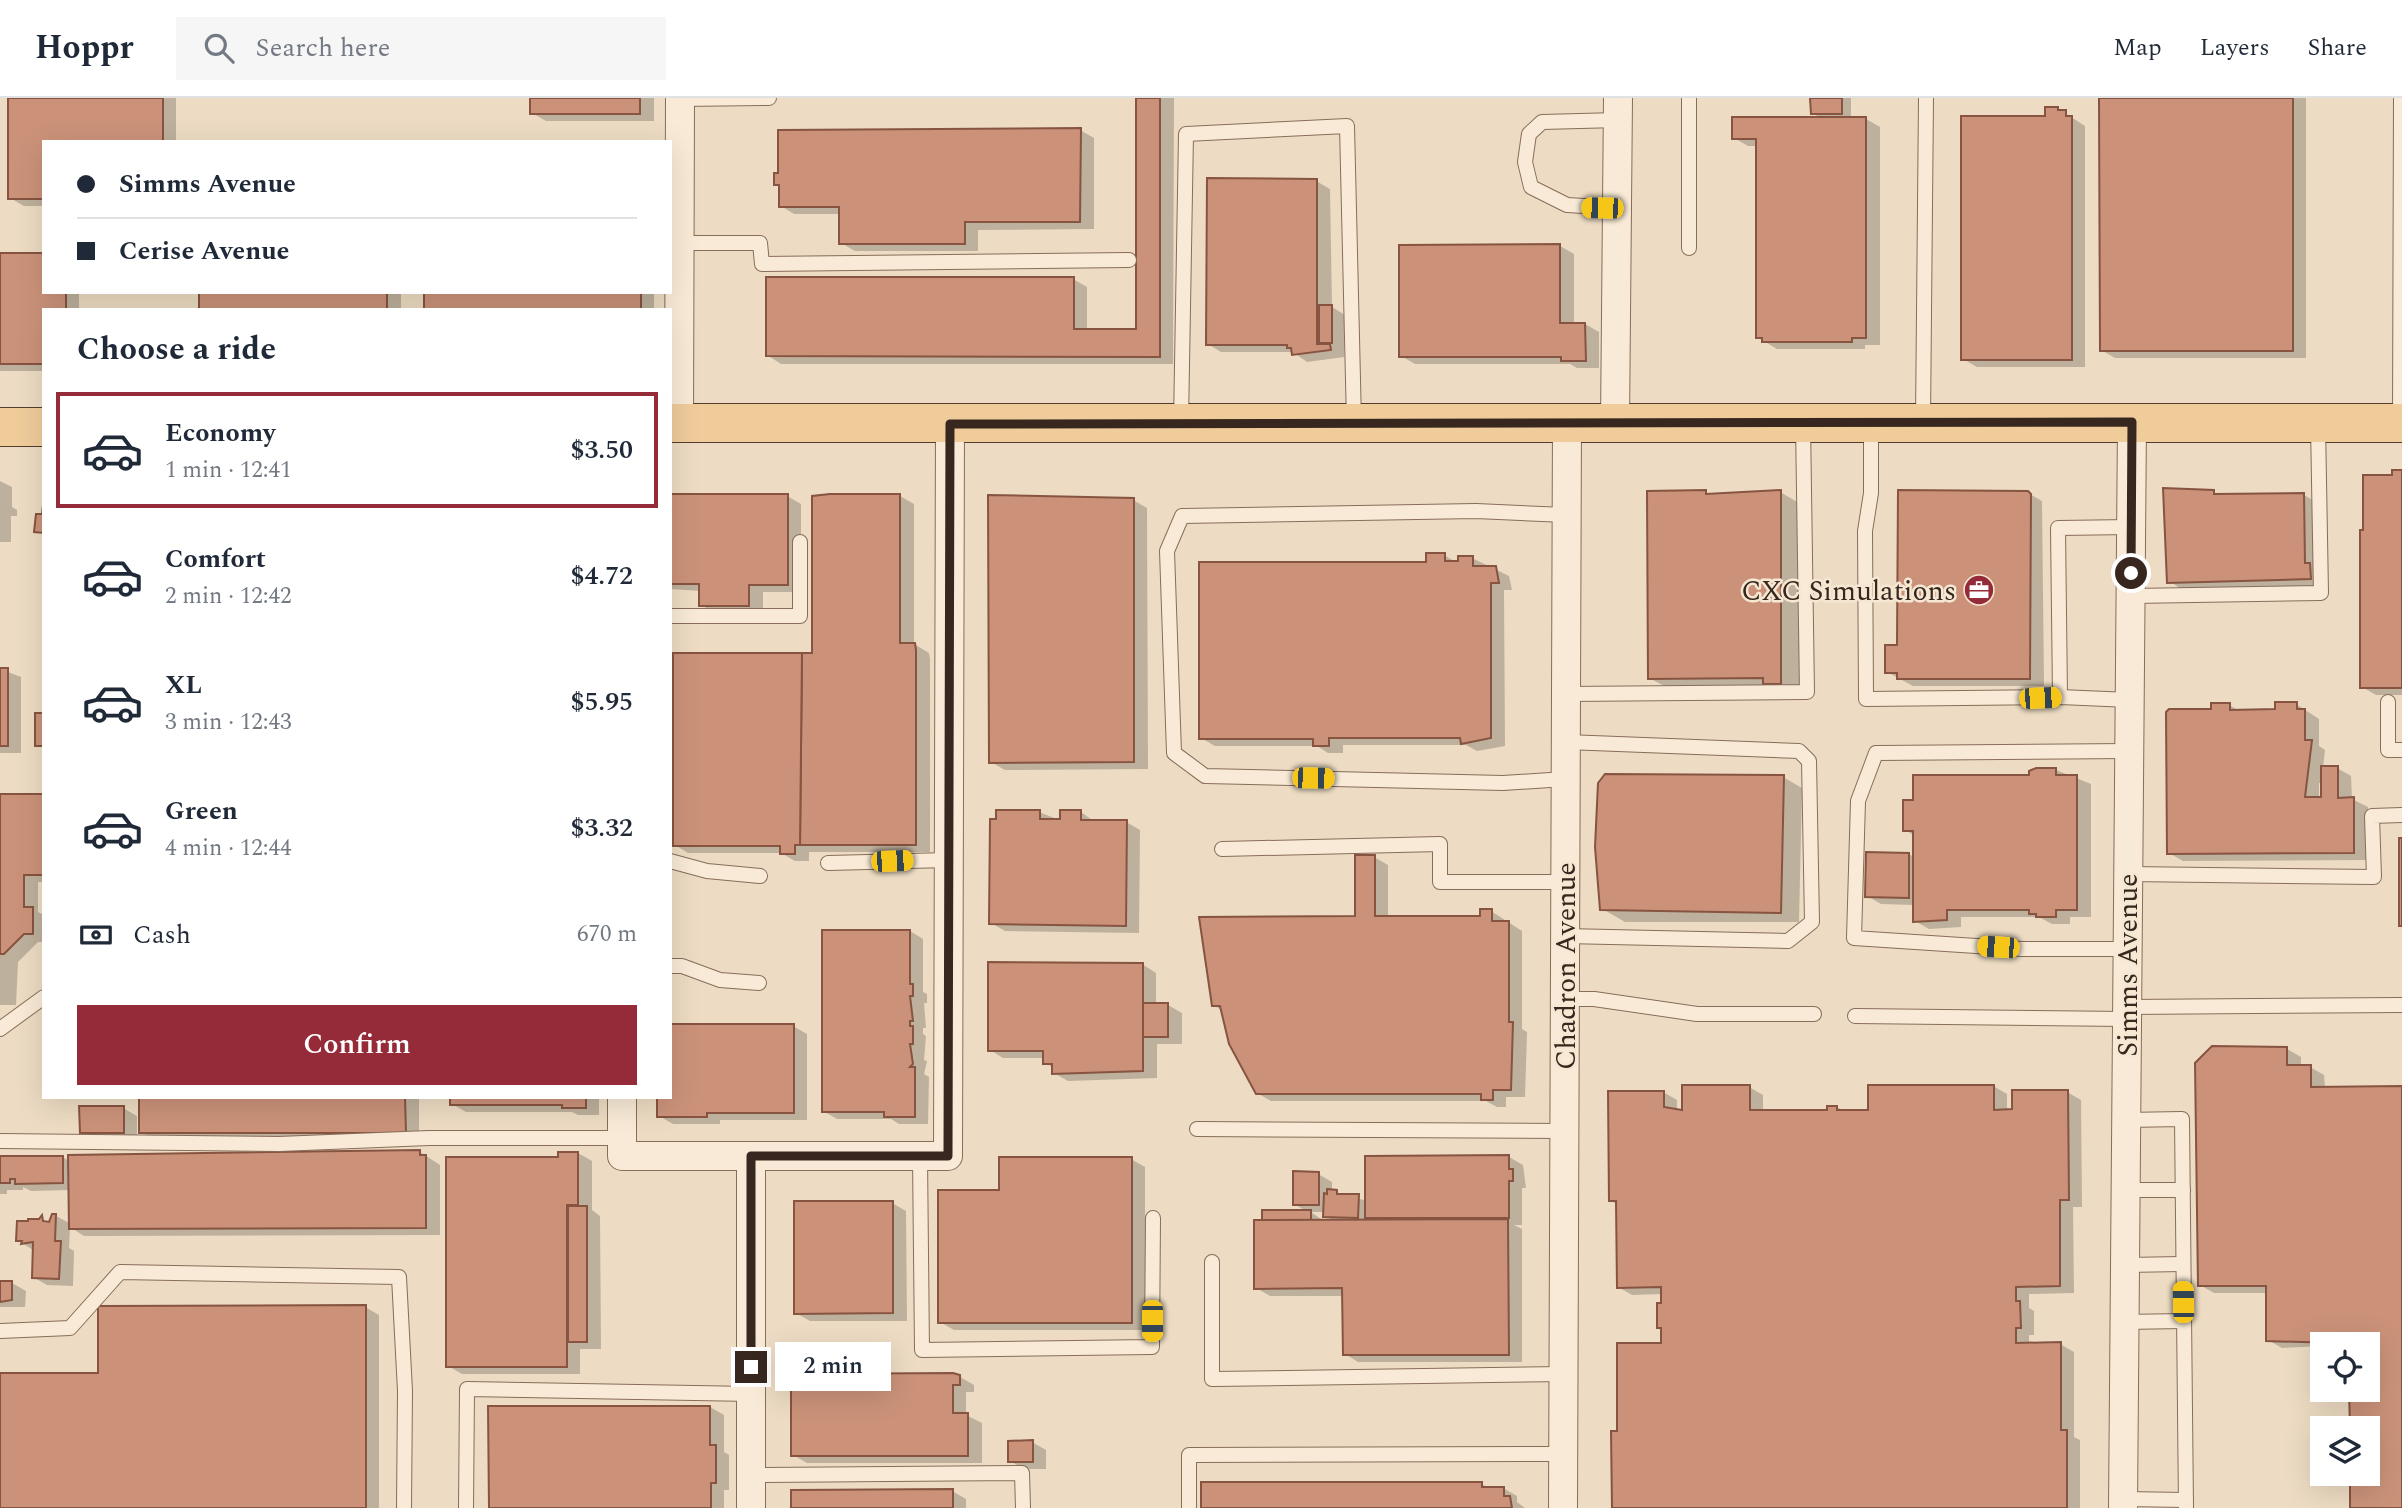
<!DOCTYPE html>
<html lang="en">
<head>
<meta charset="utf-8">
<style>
  :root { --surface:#fff; --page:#f6f6f7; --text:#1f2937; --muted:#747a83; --line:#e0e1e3; --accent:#952b38 }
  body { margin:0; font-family:Spectral,serif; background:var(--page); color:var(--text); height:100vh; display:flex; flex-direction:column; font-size:26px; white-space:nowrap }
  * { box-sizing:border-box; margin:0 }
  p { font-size:23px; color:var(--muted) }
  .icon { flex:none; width:38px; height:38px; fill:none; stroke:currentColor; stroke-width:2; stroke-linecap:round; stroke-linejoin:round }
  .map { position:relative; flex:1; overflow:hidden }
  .details { position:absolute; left:42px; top:210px; width:630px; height:791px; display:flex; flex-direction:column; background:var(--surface); border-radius:0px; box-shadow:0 7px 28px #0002 }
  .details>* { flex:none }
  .guide { position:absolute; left:42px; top:42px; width:630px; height:154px; border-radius:0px; box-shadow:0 7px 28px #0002; display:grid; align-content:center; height:154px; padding:0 35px; background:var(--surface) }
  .buttons { position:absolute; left:2310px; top:1234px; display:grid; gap:14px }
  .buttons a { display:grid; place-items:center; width:70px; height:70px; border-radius:0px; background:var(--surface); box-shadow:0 7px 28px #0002; font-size:35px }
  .end { position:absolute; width:32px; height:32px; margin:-16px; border:9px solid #37271e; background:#fff; box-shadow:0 0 0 4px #fff }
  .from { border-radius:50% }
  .bubble { position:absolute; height:49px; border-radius:0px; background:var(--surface); box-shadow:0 7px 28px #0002; font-size:23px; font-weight:600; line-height:49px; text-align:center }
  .car { position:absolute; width:21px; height:42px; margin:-21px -10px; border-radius:9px; box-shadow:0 0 5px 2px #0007; background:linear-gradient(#f5c518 24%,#345 0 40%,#f5c518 0 76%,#345 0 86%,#f5c518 0) }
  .guide b { display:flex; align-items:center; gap:24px; height:66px; font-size:26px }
  .guide b+b { border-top:2px solid var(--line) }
  .guide i { width:18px; height:18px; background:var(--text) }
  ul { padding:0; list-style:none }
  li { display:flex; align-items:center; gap:21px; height:116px; margin:0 14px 10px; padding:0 21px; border:4px solid transparent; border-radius:0px }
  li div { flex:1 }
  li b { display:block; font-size:26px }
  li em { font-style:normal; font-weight:600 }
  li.active { border-color:var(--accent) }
  li>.icon { width:63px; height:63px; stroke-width:1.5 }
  h2 { padding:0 35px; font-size:32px; line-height:84px }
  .pay { display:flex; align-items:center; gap:18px; height:77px; padding:0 35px; font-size:26px }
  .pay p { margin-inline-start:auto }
  .cta { display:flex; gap:14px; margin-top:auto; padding:14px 35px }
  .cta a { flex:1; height:80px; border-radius:0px; background:var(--accent); color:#fff; font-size:28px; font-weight:600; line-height:80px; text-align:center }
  header { display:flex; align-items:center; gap:42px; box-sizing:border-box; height:98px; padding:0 35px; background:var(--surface); border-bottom:2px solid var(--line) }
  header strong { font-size:33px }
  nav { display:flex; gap:38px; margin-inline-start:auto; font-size:24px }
  .search { width:490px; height:63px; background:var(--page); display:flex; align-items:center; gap:18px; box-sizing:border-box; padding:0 24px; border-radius:0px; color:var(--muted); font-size:26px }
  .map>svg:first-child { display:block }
</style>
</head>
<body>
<header>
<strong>Hoppr</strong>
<div class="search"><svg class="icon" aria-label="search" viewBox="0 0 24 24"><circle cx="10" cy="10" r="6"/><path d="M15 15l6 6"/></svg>Search here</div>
<nav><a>Map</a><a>Layers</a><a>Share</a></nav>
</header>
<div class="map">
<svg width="2402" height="1410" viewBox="0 0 2402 1410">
  <rect width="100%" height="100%" fill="#eddcc3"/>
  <g fill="#0003" fill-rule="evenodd">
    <path d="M10 0H176V44H44V108H24L10 100Z"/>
    <path d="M532 0H654V23H546L532 15Z"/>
    <path d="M1138 0H1174L1173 266H781L767 257 1073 181 1087 189V232H1138Z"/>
    <path d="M1812 0H1851V21H1866L1880 29V247H1865V251H1777L1757 239V48H1748L1734 40 1823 21 1812 15Z"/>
    <path d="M2101 0H2306V260H2115L2101 252Z"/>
    <path d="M2057 10 2085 28V269H1977L1963 261 2047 20Z"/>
    <path d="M1080 32 1094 40V131L978 132V153H855L841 145V116H794L781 108V88L776 86Z"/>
    <path d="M1316 83 1330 91 1332 209 1345 217 1344 259 1307 264 1293 254H1221L1208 246Z"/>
    <path d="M1560 148 1574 156V227L1585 226 1599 234V270H1577L1570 266H1415L1401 258Z"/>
    <path d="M0 157 44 194H79V212H44V273H0Z"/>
    <rect x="201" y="194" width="200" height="18"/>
    <rect x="426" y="194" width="228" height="18"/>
    <path d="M2402 374V597H2376L2362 589 2365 434 2393 379Z"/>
    <path d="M0 383 12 389V409L17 412V418H11V444H0Z"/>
    <path d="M1705 394 1711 397 1780 394 1799 405V591L1668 590 1649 580Z"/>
    <path d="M2213 394 2219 397H2304L2318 405 2324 488 2183 492 2169 483Z"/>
    <path d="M2028 395 2042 403 2044 588H1913L1887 574 1899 549Z"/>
    <path d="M670 396 787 398 801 406V494H763V515H715L701 507V493L670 491Z"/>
    <path d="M900 398 914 406V546L929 555 930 561V754H809V763H795L781 755H688L675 747 814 556Z"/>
    <path d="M1133 402 1147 410 1148 671 1005 672 991 664Z"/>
    <path d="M1444 457 1459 466 1472 460 1509 478 1512 492H1504L1505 648 1477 653 1466 647H1343V655H1328L1317 648H1215L1201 640 1428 465Z"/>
    <path d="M0 571 21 579V655H0Z"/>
    <path d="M2296 606 2319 621V648L2325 652 2323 670H2337L2351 678 2352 701 2368 709V762L2183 763 2169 755 2213 613 2229 607 2240 613H2277ZM2319 685H2323V701H2319Z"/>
    <path d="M2056 672 2091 686V819H2070V826H2052L2039 819H1961V829L1929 831 1915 823V807L1881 806 1867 798 1909 756 1915 760V738L1905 732 2031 679Z"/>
    <path d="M1783 679 1802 690 1799 824H1625L1606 813 1600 805Z"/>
    <path d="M0 698H44V784H38V814L44 817V844H38L18 864 16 907H0Z"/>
    <path d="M1039 714 1062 723 1081 714 1095 724H1126L1140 732 1139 835 1005 833 991 825Z"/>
    <path d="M1374 759 1388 767V820H1482L1491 813 1522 833V931L1527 934 1525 999H1506V1009H1497L1486 1003H1271L1257 995 1223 913 1213 907 1357 820Z"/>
    <path d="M910 833 923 841V894L927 896V905H924L926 930H923V936L926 938 924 962 927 963 924 976 929 979 928 1026H899L891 1021H837L823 1013Z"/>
    <path d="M1142 866 1156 875V907H1168L1182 915V946H1157V980L1068 983 1054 975V970L1045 965V960H1003L990 952Z"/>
    <path d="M793 928 807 936V1022H720V1026H673L659 1018 670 999Z"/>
    <path d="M2287 951 2301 959V969H2310L2324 977 2325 990H2402V1410H2352V1376H2368V1330H2351V1292H2368V1246L2282 1250 2268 1242V1195H2214L2200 1187Z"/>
    <path d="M1993 988 2007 996V1013L2067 994 2081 1002 2082 1109H2073L2074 1195 2029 1196V1210L2034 1213V1237H2029V1246H2060L2074 1254V1339L2080 1342V1410H1613L1619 1335 1663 1247V1232L1658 1229 1663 1206V1196L1632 1197 1618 1189V1107L1610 1102 1663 994 1677 1002V1013L1684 1014 1749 989 1763 997V1014L1829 1013 1837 1009 1844 1013H1870Z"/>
    <path d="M141 999H419V1042H155L141 1034Z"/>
    <path d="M452 999H599V1017H578L572 1014H466L452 1006Z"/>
    <path d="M123 1010 137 1018V1042H95L81 1034Z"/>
    <path d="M420 1054 440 1067V1137L84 1138 70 1129 69 1150 74 1153 73 1188 47 1187 33 1179V1152L17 1142 42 1121 50 1126 56 1118 71 1126 70 1092 31 1093 23 1089V1092H7V1096H0V1060L63 1059 70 1064Z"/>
    <path d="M578 1055 592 1063V1112L600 1118 601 1251H580V1276H462L448 1268 559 1061Z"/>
    <path d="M1509 1059 1523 1067 1526 1090H1522V1127H1514L1522 1131V1264H1358L1345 1256 1344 1198H1270L1256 1190 1308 1114 1294 1106 1318 1076 1332 1084V1093L1367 1103ZM1311 1114H1325V1118L1336 1124H1325Z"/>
    <path d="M1131 1061 1145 1069V1232H954L940 1224 1001 1094Z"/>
    <path d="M892 1105 906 1113 907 1223H810L796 1215Z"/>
    <path d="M0 1185H12L26 1193 25 1209H0Z"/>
    <path d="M365 1209 379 1217V1410H0V1277H100Z"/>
    <path d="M960 1279 974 1287V1294H966V1317L982 1325V1365H807L793 1357Z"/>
    <path d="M710 1309 724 1317V1354L729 1357V1392H724V1410H490Z"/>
    <path d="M1032 1344 1046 1352V1371H1024L1010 1363Z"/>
    <path d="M1481 1386 1490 1390H1503L1517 1398V1404L1525 1410H1203Z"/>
    <path d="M952 1393 966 1401V1410H793Z"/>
  </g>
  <g fill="#cb9279" stroke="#865440" stroke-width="2">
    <path d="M8 0H163V44H44V101H8Z"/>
    <rect x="530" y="0" width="110" height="16"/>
    <path d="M1136 0H1160V259L766 258V179H1074V231H1136Z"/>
    <path d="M1810 0H1842V16H1811Z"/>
    <path d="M2099 0H2293V253H2100Z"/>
    <path d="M2045 9H2058V12H2066V18H2072V262H1961V18H2045Z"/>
    <path d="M1732 19H1866V240H1852V244H1762V240H1756V41H1732Z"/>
    <path d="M1081 30 1080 124H965V146H839V109H779V87H774V75H778V32Z"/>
    <path d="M1207 80 1317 81V246H1330L1331 252 1292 257 1291 250H1287V247H1206Z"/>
    <path d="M1560 146V225H1585L1586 263H1561V259H1399V147Z"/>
    <path d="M0 155H44V194H66V212H44V266H0Z"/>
    <rect x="199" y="194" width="188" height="18"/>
    <rect x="424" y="194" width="217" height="18"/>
    <rect x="1319" y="207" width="13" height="38"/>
    <path d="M2392 372H2402V590H2360V432H2363V377H2392Z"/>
    <path d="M2163 390 2214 392V396L2304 395 2305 465H2310L2311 481 2167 485Z"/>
    <path d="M1706 392V396L1781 392V586H1763V580L1648 581 1647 393Z"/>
    <path d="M1898 392 2028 393 2031 396 2030 581H1897V575H1885V547H1897Z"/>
    <path d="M670 396H788V487H749V508H699V486H670Z"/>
    <path d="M830 396H900V545H915L916 552V747H800L802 555H812V398Z"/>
    <path d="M988 397 1134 400V664L989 665Z"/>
    <path d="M43 407 44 435 34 434 36 416H42Z"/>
    <path d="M1426 455H1445V463H1458V458H1473V468H1496L1499 485H1491V640L1461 646 1460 640H1329V648H1313V641H1199V464H1426Z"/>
    <path d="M673 555H802L800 747H795V756H780V748H673Z"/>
    <rect x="0" y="570" width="8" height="78"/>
    <path d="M2275 604H2297V611H2305V642H2312L2305 699H2321V668H2338V700L2354 699V755L2167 756 2166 614 2169 611H2211V605H2230V612L2275 611Z"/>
    <rect x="35" y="615" width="9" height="33"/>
    <path d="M2036 670H2056V677H2077V812H2056V819H2036V816H2029V812H1947V822L1913 824V733H1903V702H1913V677H2029V673Z"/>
    <path d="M1605 676 1784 677 1781 815 1600 812 1595 749 1598 685Z"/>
    <path d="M0 696H44V777H24V809H33V836H24L4 856H0Z"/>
    <path d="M996 712H1040V721H1060V712H1081V722H1127L1126 828 989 826 990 721H996Z"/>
    <rect x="2399" y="740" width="3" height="88"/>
    <path d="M1866 754 1909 755V800L1865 799Z"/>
    <path d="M1355 757H1375V818H1480V811H1492V823H1509V924H1513L1511 992H1493V1002H1481V996H1256L1229 946 1220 908H1212L1199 819 1355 818Z"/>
    <path d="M822 832H910V886H913V898H910L913 923H910V928H913V946H910L913 966 910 969H915V1019H884V1014H822Z"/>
    <path d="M988 864 1143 865V973L1052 976V966H1043V953H988Z"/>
    <rect x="1143" y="905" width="25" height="34"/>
    <path d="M670 926H794V1015H707V1019H657V999H670Z"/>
    <path d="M2212 948 2287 949V967H2311V989L2402 988V1410H2350V1376H2368V1330H2350L2349 1292H2368V1246L2266 1243V1188H2198L2195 965Z"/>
    <path d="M1682 987H1750V1012H1827V1008H1837V1012H1868V987H1994V1012L2012 1011V992H2068L2069 1102H2060V1188L2016 1189V1203H2020L2021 1230H2016V1245L2061 1244V1332H2067V1410H1612L1611 1333H1617V1245H1661V1230H1657V1205H1661V1189L1617 1190 1616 1103H1609L1608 993H1664V1009L1682 1012Z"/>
    <path d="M139 999H405L406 1035H139Z"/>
    <path d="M450 999H586V1010H562V1007H450Z"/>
    <path d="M79 1008H124V1035H80Z"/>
    <path d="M420 1052V1057H426V1130L69 1131 68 1057Z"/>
    <path d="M558 1054H578V1107H567V1269H446V1059H558Z"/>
    <path d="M1509 1057V1071H1513V1083H1509V1120H1365V1058Z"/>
    <path d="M0 1058H63V1085L15 1086V1081H10V1085H0Z"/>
    <path d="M999 1059H1132V1225H938V1092H999Z"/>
    <path d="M1293 1073 1319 1074V1107H1293Z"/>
    <path d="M1327 1091 1337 1092V1096H1359L1358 1120 1323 1119 1324 1095 1327 1096Z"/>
    <path d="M794 1103H893V1215L794 1216Z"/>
    <rect x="568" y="1108" width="19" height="136"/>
    <path d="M1262 1112H1311V1123L1262 1122Z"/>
    <path d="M52 1116H56L55 1143H61L59 1181 32 1180 33 1144 21 1146 22 1143H16L17 1123H28V1121H39L42 1117 43 1123 49 1124Z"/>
    <path d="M1508 1121 1509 1257H1343L1342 1190 1254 1191V1122Z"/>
    <path d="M0 1183H12V1202L0 1204Z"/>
    <path d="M366 1207V1410H0V1275H98V1208Z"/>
    <path d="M953 1275 960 1277V1287H953V1315H968V1358H791V1276Z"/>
    <path d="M488 1308H710V1347H716V1385H711V1410H489Z"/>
    <path d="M1033 1342V1364H1008V1343Z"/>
    <path d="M1201 1384H1482V1389H1504V1398H1510L1512 1410H1201Z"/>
    <path d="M953 1391V1410H791V1392Z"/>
  </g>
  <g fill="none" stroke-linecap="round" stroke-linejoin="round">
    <g stroke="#876d5a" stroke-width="16">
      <g id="service">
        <path d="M1689 0V150"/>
        <path d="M680 1 769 0"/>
        <path d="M1617 110 1567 107 1531 89 1525 64 1529 36 1542 24 1618 22"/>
        <path d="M679 145H760L762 166 1129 162"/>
        <path d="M1923 323 1926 0"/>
        <path d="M2400 324 2401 0"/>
        <path d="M1181 325 1186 36 1347 28 1354 324"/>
        <path d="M1871 326V395L1865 433 1866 601 2060 599 2130 602"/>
        <path d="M2131 498 2321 495 2318 326"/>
        <path d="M670 518H800V444"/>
        <path d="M1567 596 1807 594 1803 325"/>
        <path d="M2060 599 2058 430 2131 429"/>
        <path d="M2388 604V652H2402"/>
        <path d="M1565 681 1503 685 1205 678 1174 655 1167 453 1182 418 1476 413 1566 417"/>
        <path d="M1222 751 1440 746V784H1565"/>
        <path d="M670 763 707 773 760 778"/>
        <path d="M828 765 949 762"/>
        <path d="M2128 776 2374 779 2372 718 2402 717"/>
        <path d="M1565 838 1788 843 1812 824 1809 663 1799 653 1566 644"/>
        <path d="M2127 851H2022L1854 840 1858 703 1876 655 2129 653"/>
        <path d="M670 868H682L720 882 759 885"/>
        <path d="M1565 901H1594L1697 916H1814"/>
        <path d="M2127 909 2402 907"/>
        <path d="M1855 918 2127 921"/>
        <path d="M0 931 44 899"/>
        <path d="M2126 1022 2182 1021 2186 1410"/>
        <path d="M1197 1031 1564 1033"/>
        <path d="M0 1043 279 1046 429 1040H622"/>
        <path d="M920 1058 922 1252 1152 1249 1153 1120"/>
        <path d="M2125 1092H2183"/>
        <path d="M1212 1164V1281L1564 1276"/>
        <path d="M2125 1167 2182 1166"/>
        <path d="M2124 1224 2183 1223"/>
        <path d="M0 1233 70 1230 120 1174 399 1179 405 1293 404 1410"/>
        <path d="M751 1377 1022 1375 1023 1410"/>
        <path d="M2123 1401 2186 1402"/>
        <path d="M466 1410 467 1291 752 1296"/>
        <path d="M1189 1410V1357L1563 1356"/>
      </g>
    </g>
    <g stroke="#876d5a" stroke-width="30">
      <g id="minor">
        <path d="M679 325 680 0"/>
        <path d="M1615 325 1618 0"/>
        <path d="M622 999V1058H948L950 326"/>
        <path d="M751 1058V1410"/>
        <path d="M1563 1410 1567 325"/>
        <path d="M2123 1410 2132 324"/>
      </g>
    </g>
    <g stroke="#553c2e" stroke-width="40">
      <g id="primary">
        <path d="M670 325H2402"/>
        <path d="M0 329H44"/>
      </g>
    </g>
    <use href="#service" stroke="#f8ead6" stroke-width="14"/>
    <use href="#minor" stroke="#f8ead6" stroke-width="28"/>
    <use href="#primary" stroke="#f0cc9b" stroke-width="38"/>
  </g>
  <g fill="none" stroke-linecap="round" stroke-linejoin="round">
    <path stroke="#37271e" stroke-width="9" d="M751 1269V1058H948L950 326 2132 324 2131 475"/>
  </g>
  <defs>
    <g id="office-disc" transform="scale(1.575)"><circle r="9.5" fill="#952b38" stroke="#f5e7d2"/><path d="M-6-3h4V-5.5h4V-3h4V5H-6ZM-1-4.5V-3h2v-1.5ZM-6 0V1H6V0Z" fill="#fff"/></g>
  </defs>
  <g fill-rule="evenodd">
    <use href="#office-disc" x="1979" y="492"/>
  </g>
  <g text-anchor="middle" stroke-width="5" stroke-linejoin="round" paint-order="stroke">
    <g font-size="28" fill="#37271e" stroke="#f5e7d2" text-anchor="end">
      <text x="1956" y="502">CXC Simulations</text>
    </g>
    <g font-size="28" fill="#37271e" stroke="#f5e7d2">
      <text transform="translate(2127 867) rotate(-90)" y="10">Simms Avenue</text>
      <text transform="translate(1565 868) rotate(-90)" y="10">Chadron Avenue</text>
    </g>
  </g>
</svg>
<div class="buttons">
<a><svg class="icon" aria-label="locate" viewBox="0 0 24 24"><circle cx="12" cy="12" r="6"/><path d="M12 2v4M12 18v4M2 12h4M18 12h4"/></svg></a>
<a><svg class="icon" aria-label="layers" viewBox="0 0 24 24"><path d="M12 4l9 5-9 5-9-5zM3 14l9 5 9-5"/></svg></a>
</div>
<i class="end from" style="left:2131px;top:475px"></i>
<i class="end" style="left:751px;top:1269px"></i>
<div class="bubble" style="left:775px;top:1244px;width:116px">2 min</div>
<i class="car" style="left:1602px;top:110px;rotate:271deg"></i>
<i class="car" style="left:2040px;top:600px;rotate:88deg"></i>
<i class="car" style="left:1313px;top:680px;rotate:91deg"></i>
<i class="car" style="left:892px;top:763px;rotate:88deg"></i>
<i class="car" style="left:1998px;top:849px;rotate:274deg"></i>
<i class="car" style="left:2183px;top:1204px;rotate:359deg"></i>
<i class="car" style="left:1152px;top:1223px;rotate:180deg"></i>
<div class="guide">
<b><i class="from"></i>Simms Avenue</b>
<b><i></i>Cerise Avenue</b>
</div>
<section class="details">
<h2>Choose a ride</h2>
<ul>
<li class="active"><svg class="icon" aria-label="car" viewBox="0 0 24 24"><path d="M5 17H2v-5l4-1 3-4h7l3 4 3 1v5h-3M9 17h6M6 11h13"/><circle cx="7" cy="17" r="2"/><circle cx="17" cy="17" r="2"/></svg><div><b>Economy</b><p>1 min · 12:41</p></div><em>$3.50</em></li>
<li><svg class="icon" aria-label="car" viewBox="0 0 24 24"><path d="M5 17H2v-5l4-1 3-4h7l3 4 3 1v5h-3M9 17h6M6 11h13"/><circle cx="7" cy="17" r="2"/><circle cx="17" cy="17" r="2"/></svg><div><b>Comfort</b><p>2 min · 12:42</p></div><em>$4.72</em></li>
<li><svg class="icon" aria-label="car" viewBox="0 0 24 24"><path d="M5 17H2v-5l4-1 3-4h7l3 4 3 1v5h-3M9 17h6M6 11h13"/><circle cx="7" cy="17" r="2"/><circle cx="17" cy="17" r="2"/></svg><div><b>XL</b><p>3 min · 12:43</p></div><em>$5.95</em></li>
<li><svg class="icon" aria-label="car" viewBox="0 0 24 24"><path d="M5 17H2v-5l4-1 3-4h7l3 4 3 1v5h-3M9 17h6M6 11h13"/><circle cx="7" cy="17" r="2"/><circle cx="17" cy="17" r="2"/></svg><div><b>Green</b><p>4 min · 12:44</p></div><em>$3.32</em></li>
</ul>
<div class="pay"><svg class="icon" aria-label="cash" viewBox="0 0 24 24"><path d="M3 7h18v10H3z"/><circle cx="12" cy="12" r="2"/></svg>Cash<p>670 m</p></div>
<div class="cta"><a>Confirm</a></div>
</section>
</div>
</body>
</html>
